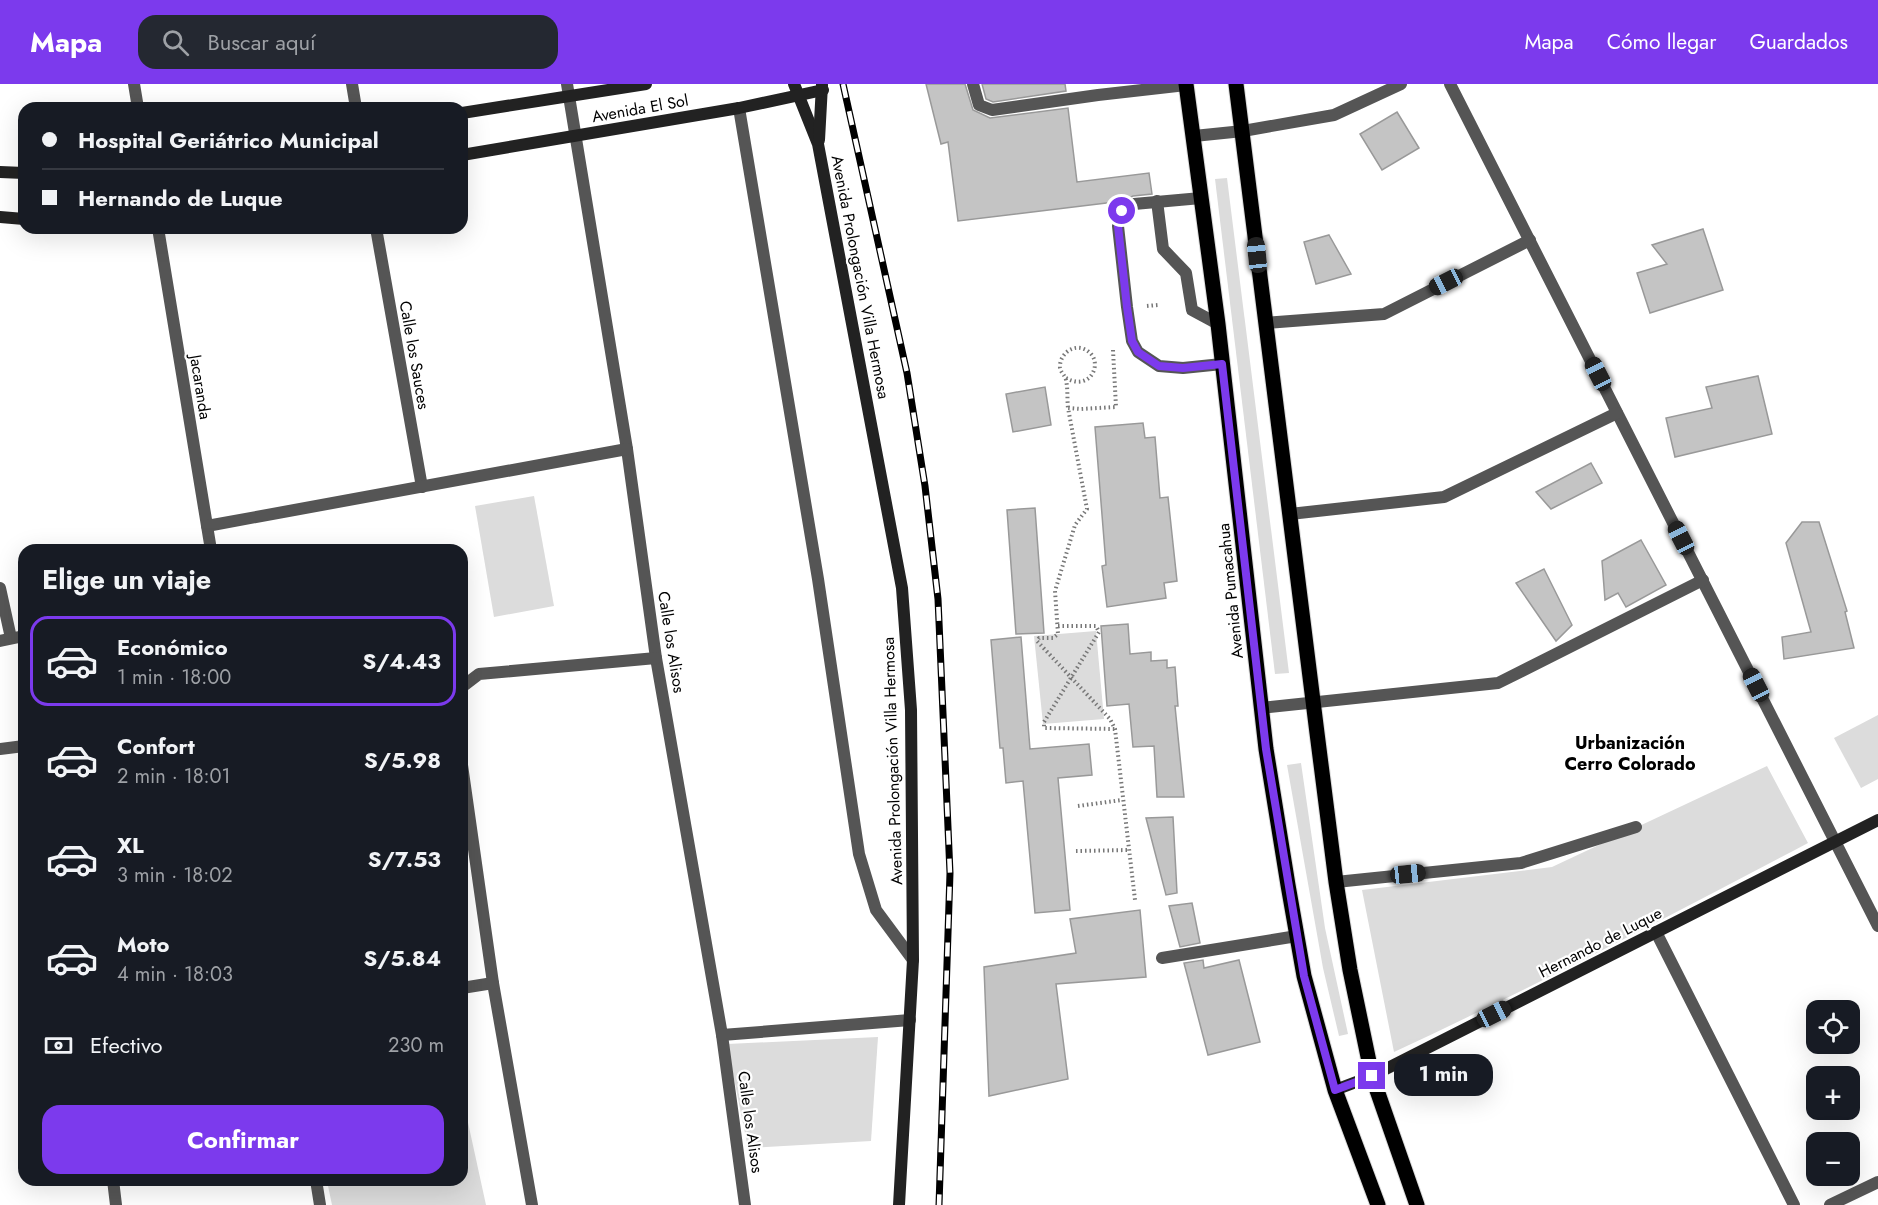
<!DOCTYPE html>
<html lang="es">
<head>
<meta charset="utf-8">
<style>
  :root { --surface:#171b24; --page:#242831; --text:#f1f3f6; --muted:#9ea1a6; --line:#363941; --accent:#7c3aed }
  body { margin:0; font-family:Jost,sans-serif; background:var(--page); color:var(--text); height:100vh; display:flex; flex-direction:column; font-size:22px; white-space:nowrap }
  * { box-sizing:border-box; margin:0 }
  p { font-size:20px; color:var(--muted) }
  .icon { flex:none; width:33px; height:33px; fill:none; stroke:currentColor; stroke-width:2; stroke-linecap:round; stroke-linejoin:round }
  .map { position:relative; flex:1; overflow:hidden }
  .side { position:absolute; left:18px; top:460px; width:450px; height:642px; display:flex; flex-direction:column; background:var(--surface); border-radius:18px; box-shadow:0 6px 24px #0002 }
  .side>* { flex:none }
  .banner { position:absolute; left:18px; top:18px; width:450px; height:132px; border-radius:18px; box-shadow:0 6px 24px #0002; display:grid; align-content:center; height:132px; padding:0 24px; background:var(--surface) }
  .controls { position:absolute; left:1806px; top:916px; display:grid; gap:12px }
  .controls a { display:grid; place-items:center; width:54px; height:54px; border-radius:12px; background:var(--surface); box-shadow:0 6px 24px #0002; font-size:30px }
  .end { position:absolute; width:27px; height:27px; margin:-14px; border:8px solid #7c3aed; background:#fff; box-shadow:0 0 0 3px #fff }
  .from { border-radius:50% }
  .bubble { position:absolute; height:42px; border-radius:18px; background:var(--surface); box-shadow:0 6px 24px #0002; font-size:20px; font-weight:700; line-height:42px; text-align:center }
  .car { position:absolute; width:18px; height:36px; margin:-18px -9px; border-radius:8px; box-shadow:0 0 4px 2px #0007; background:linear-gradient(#222 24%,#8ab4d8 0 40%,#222 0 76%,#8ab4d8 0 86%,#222 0) }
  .banner b { display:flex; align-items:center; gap:21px; height:57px; font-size:22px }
  .banner b+b { border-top:2px solid var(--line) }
  .banner i { width:15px; height:15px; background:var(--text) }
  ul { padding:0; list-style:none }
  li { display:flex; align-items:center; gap:18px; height:90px; margin:0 12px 9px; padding:0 12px; border:3px solid transparent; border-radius:18px }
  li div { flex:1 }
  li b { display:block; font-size:22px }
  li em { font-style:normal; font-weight:700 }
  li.on { border-color:var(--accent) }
  li>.icon { width:54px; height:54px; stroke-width:1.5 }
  h2 { padding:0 24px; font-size:27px; line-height:72px }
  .pay { display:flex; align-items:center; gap:15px; height:66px; padding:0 24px; font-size:22px }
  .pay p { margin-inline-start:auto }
  .action { display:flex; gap:12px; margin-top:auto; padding:12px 24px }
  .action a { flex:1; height:69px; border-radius:18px; background:var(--accent); color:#fff; font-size:24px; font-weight:700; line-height:69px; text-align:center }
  header { display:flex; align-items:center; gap:36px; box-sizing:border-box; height:84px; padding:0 30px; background:var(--accent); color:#fff }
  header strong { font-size:28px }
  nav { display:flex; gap:33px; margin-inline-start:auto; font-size:21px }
  .search { width:420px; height:54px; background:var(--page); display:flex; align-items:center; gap:15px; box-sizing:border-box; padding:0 21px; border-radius:18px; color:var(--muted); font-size:22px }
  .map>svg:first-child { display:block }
</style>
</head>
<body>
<header>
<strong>Mapa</strong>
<div class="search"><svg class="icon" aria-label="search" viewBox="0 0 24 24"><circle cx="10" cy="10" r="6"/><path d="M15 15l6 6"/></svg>Buscar aquí</div>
<nav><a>Mapa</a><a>Cómo llegar</a><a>Guardados</a></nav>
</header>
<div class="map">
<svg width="1878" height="1121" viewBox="0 0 1878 1121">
  <rect width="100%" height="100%" fill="#fff"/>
  <g fill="#dcdcdc">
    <path d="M1227 94 1289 589 1275 590 1215 95Z"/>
    <path d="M534 412 554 522 494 533 475 422Z"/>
    <path d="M1096 547 1104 635 1043 640 1034 552Z"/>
    <path d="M1878 631V695L1861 704 1834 654Z"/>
    <path d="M1301 679 1325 844 1348 950 1339 952 1323 884 1287 681Z"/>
    <path d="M1767 682 1808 759C1671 831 1534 903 1394 968L1362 806 1552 783Z"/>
    <path d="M878 953 871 1057 748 1064 727 960Z"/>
    <path d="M462 1011 486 1121H332L327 1097 462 1096Z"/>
  </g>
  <g fill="#c4c4c4" stroke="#999" stroke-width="1.5">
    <path d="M926 0H965L973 26 990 34 1068 24 1077 98 1149 89 1152 110 1133 112 1123 117 958 137 948 58 941 60Z"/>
    <path d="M982 0H1065L1066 7 993 18 986 15Z"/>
    <path d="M1397 28 1419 64 1382 86 1360 50Z"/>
    <path d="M1703 145 1723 206 1650 229 1637 189 1667 180 1652 161Z"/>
    <path d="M1329 151 1351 190 1316 200 1304 158Z"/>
    <path d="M1758 292 1772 350 1675 373 1666 334 1712 324 1706 303Z"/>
    <path d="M1045 303 1051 341 1013 348 1006 310Z"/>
    <path d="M1143 339 1145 354 1155 353 1160 414 1168 413 1177 497 1164 499 1166 514 1107 523 1102 482 1106 481 1095 343Z"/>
    <path d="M1591 379 1602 399 1551 425 1536 408Z"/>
    <path d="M1035 424 1044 549 1016 550 1007 426Z"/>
    <path d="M1802 438H1819L1847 527 1845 528 1854 564 1784 575 1782 553 1811 548 1786 459Z"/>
    <path d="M1641 456 1666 501 1626 523 1618 509 1605 516 1602 477Z"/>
    <path d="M1544 485 1572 541 1556 557 1516 499Z"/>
    <path d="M1128 540 1130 570 1151 568V577L1167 576V584L1175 583 1178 622H1175L1184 713H1157L1154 662 1133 663 1129 620 1107 622 1101 542Z"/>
    <path d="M1021 553 1030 665 1089 660 1092 691 1058 694 1070 826 1035 829 1023 697 1006 699 1003 664H1000L991 556Z"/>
    <path d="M1173 733 1177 809 1166 811 1146 734Z"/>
    <path d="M1192 819 1200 859 1180 863 1169 822Z"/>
    <path d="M1140 826 1146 893 1056 900 1068 995 989 1012 984 883 1076 869 1070 835Z"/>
    <path d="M1203 876 1204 884 1239 876 1260 958 1208 971 1184 879Z"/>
  </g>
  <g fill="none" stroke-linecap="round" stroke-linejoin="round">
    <g stroke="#dbdbdb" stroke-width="17">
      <g id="primary">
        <path d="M1186 0 1218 240 1266 665 1288 801 1304 892 1335 1006 1378 1121"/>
        <path d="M1236 0 1317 649 1336 798 1350 886 1372 992 1417 1121"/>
      </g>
    </g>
    <g stroke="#777" stroke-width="4" stroke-dasharray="1.5 3" stroke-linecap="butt">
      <path d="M1147 222 1158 221"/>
      <path d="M1113 266 1116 323 1081 325 1068 324 1087 425 1075 441 1055 507 1058 550 1053 554H1039L1037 557 1110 635 1115 645 1135 816"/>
      <path d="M1066 294C1092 309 1106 274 1084 265 1072 260 1059 271 1060 284 1061 289 1065 291 1066 296 1068 305 1067 315 1068 324"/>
      <path d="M1058 542H1096L1099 548 1044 638V644L1115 645"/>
      <path d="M1078 722 1122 716"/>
      <path d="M1076 767 1129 766"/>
    </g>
    <g stroke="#555" stroke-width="12">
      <path d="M973 0 979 21 992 26 1098 11 1186 1"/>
      <path d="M1201 114 1134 120 1122 127 1118 142 1127 223 1132 257 1138 268 1159 282 1183 284 1222 280"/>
      <path d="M1157 117 1163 165 1186 189 1192 226 1218 240"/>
      <path d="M1336 798 1521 779 1636 743"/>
      <path d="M1656 848 1794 1121"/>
      <path d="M1162 874 1297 852"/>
    </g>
    <g stroke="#555" stroke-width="12">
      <path d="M134 0 138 24"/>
      <path d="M352 0 356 24"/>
      <path d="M567 0 627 365 656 574 722 951 745 1121"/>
      <path d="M1450 0 1878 842"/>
      <path d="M739 24 818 495 859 770 876 826 913 876"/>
      <path d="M1194 52 1243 47 1334 31 1401 0"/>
      <path d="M158 144 211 466"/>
      <path d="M376 144 422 403"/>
      <path d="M1265 239 1384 230 1530 156"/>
      <path d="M1290 430 1444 413 1617 329"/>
      <path d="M207 442 627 365"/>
      <path d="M0 504 11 554"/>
      <path d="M0 557 24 552"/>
      <path d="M462 603 479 590 656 574"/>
      <path d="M1261 624 1498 599 1703 496"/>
      <path d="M0 665 24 662"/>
      <path d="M462 681 493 899 532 1121"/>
      <path d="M462 904 493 899"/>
      <path d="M722 951 910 936"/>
      <path d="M113 1096 116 1121"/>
      <path d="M316 1096 320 1121"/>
      <path d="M1830 1121 1878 1098"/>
    </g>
    <g stroke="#222" stroke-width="12">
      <path d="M794 0 818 60 902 504 911 626 913 876 899 1121"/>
      <path d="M462 29 646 0"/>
      <path d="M819 56 822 1"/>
      <path d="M462 71 739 24 823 6"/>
      <path d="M0 88 24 89"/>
      <path d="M0 133 24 135"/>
      <path d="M1335 1006 1372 992 1878 736"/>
    </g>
    <use href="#primary" stroke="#000" stroke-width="15"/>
    <g stroke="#000" stroke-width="7">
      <path id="rail" d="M843 0 907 289 925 402 938 515 950 789 939 1121"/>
    </g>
    <use href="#rail" stroke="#fff" stroke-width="4.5" stroke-dasharray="14" stroke-linecap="butt"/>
  </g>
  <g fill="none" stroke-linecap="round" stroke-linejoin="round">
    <path stroke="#7c3aed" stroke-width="8" d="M1122 127 1118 142 1127 223 1132 257 1138 268 1159 282 1183 284 1222 280 1266 665 1304 892 1335 1006 1372 992"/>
  </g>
  <g text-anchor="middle" stroke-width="4.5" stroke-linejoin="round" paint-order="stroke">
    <g font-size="16" fill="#000" stroke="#fff">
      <text transform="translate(640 24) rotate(-10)" y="6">Avenida El Sol</text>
      <text transform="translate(861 193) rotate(79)" y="6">Avenida Prolongación Villa Hermosa</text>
      <text transform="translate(415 271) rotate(80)" y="6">Calle los Sauces</text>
      <text transform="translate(201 303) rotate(81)" y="6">Jacaranda</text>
      <text transform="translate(1230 507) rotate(-96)" y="6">Avenida Pumacahua</text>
      <text transform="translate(672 558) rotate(81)" y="6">Calle los Alisos</text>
      <text transform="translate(892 677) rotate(-92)" y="6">Avenida Prolongación Villa Hermosa</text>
      <text transform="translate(1600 858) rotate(-27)" y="6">Hernando de Luque</text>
      <text transform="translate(751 1038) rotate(82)" y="6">Calle los Alisos</text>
    </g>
    <g font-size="18" font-weight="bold" fill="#000" stroke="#fff">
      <text x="1630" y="665">Urbanización<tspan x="1630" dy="21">Cerro Colorado</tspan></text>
    </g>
  </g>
</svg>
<div class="controls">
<a><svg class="icon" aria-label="locate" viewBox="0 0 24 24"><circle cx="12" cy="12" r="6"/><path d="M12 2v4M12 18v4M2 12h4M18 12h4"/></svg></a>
<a>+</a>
<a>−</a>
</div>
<i class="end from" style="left:1122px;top:127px"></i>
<i class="end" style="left:1372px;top:992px"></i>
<div class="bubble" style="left:1394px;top:970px;width:99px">1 min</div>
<i class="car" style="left:1257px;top:171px;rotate:354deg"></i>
<i class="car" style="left:1446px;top:198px;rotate:243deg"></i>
<i class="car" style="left:1598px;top:290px;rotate:333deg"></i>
<i class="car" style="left:1681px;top:454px;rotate:333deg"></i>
<i class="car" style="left:1756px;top:601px;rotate:333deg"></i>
<i class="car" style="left:1408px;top:790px;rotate:84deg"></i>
<i class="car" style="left:1494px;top:930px;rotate:63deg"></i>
<div class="banner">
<b><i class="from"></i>Hospital Geriátrico Municipal</b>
<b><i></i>Hernando de Luque</b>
</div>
<section class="side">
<h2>Elige un viaje</h2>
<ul>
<li class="on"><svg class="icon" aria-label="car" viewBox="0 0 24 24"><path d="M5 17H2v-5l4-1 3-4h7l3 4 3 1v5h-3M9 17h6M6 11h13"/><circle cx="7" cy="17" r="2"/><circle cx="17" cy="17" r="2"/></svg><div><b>Económico</b><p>1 min · 18:00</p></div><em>S/4.43</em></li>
<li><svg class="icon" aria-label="car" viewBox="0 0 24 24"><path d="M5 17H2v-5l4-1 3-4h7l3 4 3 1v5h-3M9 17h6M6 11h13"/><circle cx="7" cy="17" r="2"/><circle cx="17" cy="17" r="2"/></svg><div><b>Confort</b><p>2 min · 18:01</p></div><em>S/5.98</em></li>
<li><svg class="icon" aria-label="car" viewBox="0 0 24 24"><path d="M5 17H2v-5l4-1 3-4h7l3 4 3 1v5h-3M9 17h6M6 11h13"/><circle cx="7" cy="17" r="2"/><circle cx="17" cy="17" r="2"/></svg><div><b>XL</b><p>3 min · 18:02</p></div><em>S/7.53</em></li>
<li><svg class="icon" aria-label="car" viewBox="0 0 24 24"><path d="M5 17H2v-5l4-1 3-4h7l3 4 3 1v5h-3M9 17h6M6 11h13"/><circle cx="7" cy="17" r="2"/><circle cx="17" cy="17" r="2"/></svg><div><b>Moto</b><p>4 min · 18:03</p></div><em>S/5.84</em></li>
</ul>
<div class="pay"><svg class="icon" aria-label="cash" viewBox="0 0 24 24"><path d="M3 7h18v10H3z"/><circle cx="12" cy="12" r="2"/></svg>Efectivo<p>230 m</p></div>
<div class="action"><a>Confirmar</a></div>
</section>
</div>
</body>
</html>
